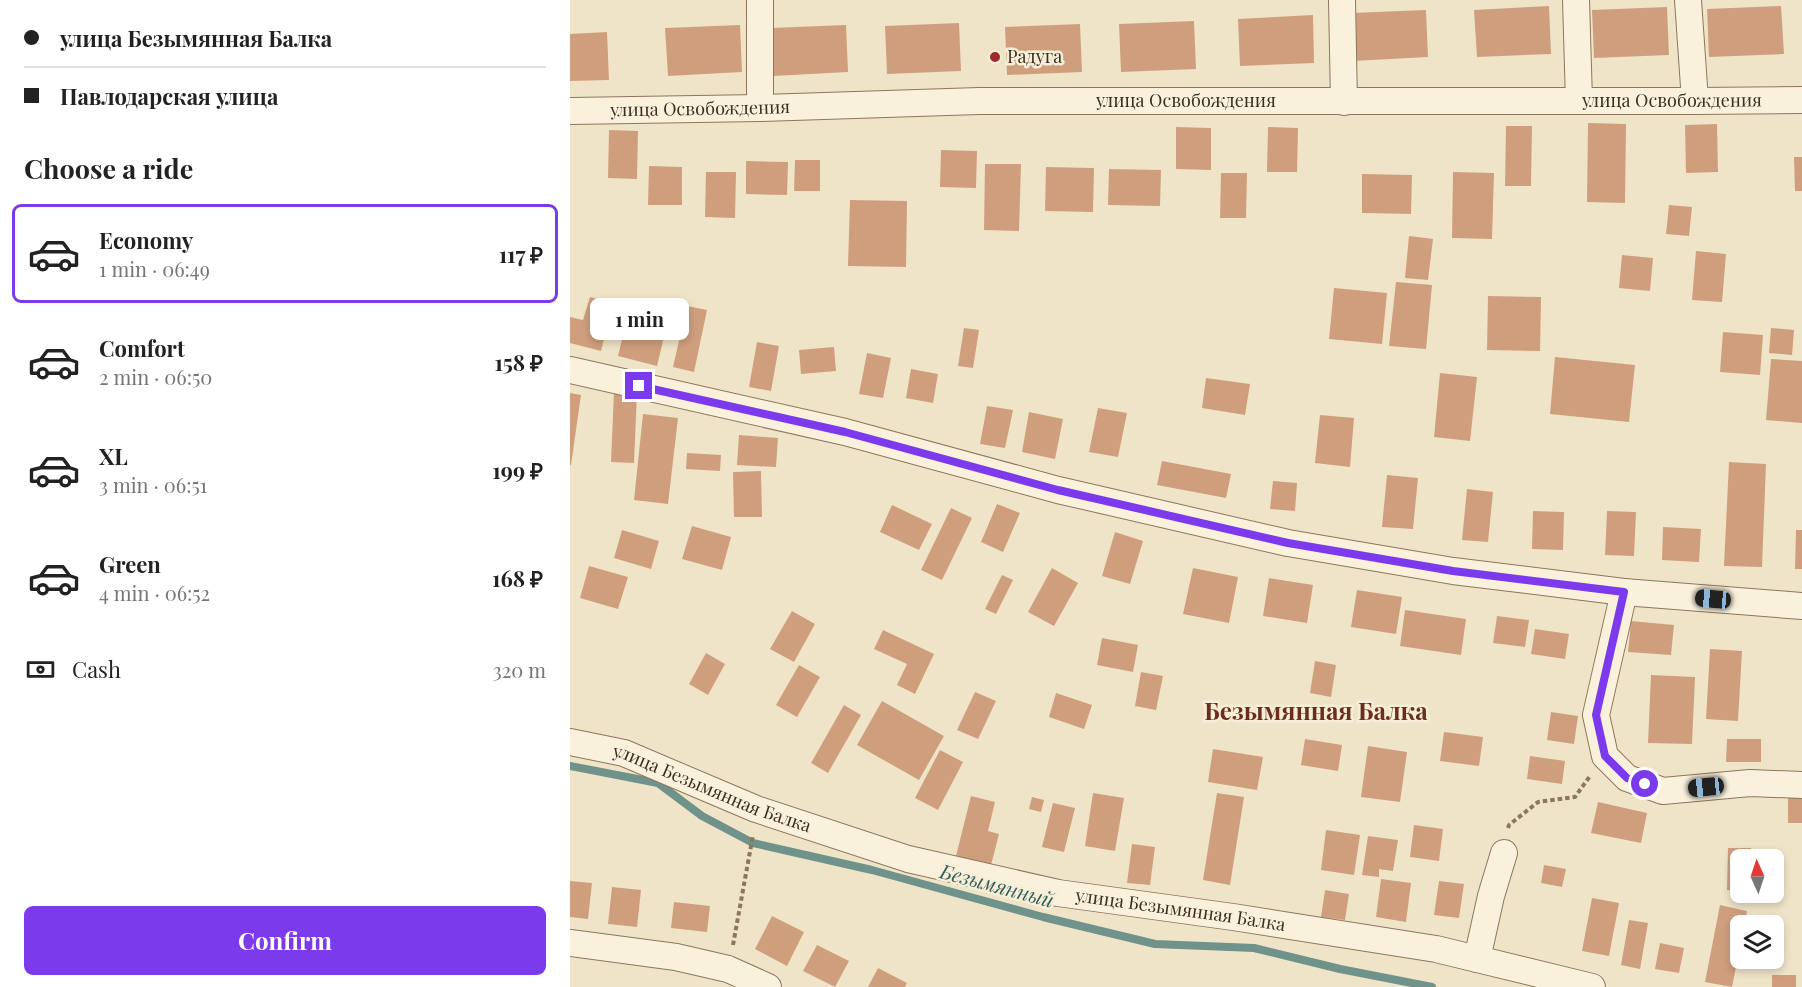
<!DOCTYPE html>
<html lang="en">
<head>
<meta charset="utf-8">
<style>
  :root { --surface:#fff; --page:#f2f2f2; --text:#222; --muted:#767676; --line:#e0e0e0; --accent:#7c3aed }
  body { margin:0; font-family:"Playfair Display",serif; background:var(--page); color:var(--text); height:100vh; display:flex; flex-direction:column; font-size:22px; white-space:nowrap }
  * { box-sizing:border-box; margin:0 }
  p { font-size:20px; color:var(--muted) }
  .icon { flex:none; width:33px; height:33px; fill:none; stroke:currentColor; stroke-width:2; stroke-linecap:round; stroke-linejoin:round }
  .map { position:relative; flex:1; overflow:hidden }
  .sheet { display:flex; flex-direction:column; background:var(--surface); width:570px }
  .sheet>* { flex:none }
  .top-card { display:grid; align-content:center; height:132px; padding:0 24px; background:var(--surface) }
  .needle { width:39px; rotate:357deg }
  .buttons { position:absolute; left:1160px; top:849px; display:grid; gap:12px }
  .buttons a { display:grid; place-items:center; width:54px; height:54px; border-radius:9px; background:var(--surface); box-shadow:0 3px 9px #0003; font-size:30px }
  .end { position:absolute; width:27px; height:27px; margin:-14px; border:8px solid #7c3aed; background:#fff; box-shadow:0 0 0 3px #fff }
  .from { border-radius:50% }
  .bubble { position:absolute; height:42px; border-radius:9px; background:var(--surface); box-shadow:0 3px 9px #0003; font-size:20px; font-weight:700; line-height:42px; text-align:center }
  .car { position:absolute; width:18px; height:36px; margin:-18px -9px; border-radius:8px; box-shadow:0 0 4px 2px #0007; background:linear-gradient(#222 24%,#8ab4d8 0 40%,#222 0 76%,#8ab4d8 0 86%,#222 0) }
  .top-card b { display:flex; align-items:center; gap:21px; height:57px; font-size:22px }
  .top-card b+b { border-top:2px solid var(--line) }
  .top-card i { width:15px; height:15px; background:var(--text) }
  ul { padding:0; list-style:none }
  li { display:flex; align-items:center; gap:18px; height:99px; margin:0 12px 9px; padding:0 12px; border:3px solid transparent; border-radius:9px }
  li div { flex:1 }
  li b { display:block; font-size:22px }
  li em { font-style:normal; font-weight:700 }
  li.current { border-color:var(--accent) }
  li>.icon { width:54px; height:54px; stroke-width:1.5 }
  h2 { padding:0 24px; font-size:27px; line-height:72px }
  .pay { display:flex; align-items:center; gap:15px; height:66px; padding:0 24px; font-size:22px }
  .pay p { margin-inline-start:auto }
  .primary-button { display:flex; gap:12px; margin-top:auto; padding:12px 24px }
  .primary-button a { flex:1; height:69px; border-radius:9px; background:var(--accent); color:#fff; font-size:24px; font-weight:700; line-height:69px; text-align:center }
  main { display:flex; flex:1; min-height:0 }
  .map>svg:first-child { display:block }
</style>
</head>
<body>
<main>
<section class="sheet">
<div class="top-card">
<b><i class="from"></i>улица Безымянная Балка</b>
<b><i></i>Павлодарская улица</b>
</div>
<h2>Choose a ride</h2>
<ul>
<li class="current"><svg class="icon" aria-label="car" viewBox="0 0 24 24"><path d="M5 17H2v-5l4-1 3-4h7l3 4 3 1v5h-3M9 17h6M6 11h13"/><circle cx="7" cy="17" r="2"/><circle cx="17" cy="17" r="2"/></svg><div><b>Economy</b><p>1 min · 06:49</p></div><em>117 ₽</em></li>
<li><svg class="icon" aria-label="car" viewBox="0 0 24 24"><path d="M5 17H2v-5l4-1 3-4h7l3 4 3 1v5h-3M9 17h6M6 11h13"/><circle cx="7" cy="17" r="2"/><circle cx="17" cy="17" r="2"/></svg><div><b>Comfort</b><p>2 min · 06:50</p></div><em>158 ₽</em></li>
<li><svg class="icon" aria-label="car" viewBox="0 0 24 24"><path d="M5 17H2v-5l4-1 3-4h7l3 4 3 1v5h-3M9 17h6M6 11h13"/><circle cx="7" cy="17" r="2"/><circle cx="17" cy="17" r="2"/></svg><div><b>XL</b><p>3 min · 06:51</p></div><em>199 ₽</em></li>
<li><svg class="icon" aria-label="car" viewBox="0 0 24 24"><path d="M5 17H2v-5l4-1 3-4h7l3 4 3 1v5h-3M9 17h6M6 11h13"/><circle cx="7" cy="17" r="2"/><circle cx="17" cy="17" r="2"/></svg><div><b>Green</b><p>4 min · 06:52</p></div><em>168 ₽</em></li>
</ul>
<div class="pay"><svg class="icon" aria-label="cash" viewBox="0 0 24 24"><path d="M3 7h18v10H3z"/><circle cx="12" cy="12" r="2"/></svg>Cash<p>320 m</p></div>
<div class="primary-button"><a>Confirm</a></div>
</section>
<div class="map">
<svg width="1232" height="987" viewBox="0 0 1232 987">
  <rect width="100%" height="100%" fill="#f0e4c8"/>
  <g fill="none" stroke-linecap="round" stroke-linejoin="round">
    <path stroke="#6f938a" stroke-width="8" d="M0 766 88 783 132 816 183 843 302 870 473 917 585 944 684 948 770 969 862 987"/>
  </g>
  <g fill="#cf9f7d">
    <path d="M979 6 981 54 907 57 904 10Z"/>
    <path d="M1211 6 1214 54 1139 57 1137 9Z"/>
    <path d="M1097 7 1099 55 1024 58 1022 10Z"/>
    <path d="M856 10 858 57 783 61 781 13Z"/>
    <path d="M743 15 744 63 670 66 668 19Z"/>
    <path d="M624 21 626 69 551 72 549 24Z"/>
    <path d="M389 23 391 71 317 74 315 26Z"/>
    <path d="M510 24 512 72 437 75 435 27Z"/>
    <path d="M170 25 172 72 98 76 95 28Z"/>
    <path d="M276 25 278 72 203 76 201 28Z"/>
    <path d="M37 32 39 80 0 81V34Z"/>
    <path d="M1018 123 1056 124 1055 203 1017 202Z"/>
    <path d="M1147 124 1148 172 1116 173 1115 125Z"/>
    <path d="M936 126H962L961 186H935Z"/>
    <path d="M606 127 641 128V170L606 169Z"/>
    <path d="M698 127 728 128 727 172H697Z"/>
    <path d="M39 130 68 131 67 179 38 178Z"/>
    <path d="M371 150 407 151 406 188 370 187Z"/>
    <path d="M1224 157H1232V191H1225Z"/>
    <path d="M225 160H250V191H224Z"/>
    <path d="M176 161 218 162 217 195 176 194Z"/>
    <path d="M415 164H451L449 231 414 230Z"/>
    <path d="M79 166 112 167V205H78Z"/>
    <path d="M476 167 524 168 523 212 475 211Z"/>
    <path d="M539 169 591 170 590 206 538 205Z"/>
    <path d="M136 172H166L165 218 135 217Z"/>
    <path d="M883 172 924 173 922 239 882 238Z"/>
    <path d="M651 173H677L676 218H650Z"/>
    <path d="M792 174 842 175 841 214 792 213Z"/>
    <path d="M280 200 337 201 336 267 278 266Z"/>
    <path d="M1099 205 1122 207 1119 236 1096 234Z"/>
    <path d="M839 236 863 239 858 280 835 278Z"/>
    <path d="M1126 251 1156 254 1152 302 1122 300Z"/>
    <path d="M1052 255 1083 258 1080 291 1049 288Z"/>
    <path d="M826 282 862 285 856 349 819 346Z"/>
    <path d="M764 288 817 293 812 344 759 339Z"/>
    <path d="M918 296 971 297 970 351 917 350Z"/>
    <path d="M20 297 43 303 31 351 0 343V317L13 320Z"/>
    <path d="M117 306 137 310 124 372 103 367Z"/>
    <path d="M58 315 97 324 87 366 48 356Z"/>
    <path d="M394 328 409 330 403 368 388 366Z"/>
    <path d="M1201 328 1224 330 1222 355 1199 353Z"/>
    <path d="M1153 332 1193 335 1190 375 1150 372Z"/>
    <path d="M187 342 209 346 201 391 179 387Z"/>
    <path d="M264 347 266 371 231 374 229 350Z"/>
    <path d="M297 353 321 358 313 398 289 394Z"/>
    <path d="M985 357 1065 365 1059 422 980 414Z"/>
    <path d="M1201 359 1232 361V423L1196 420Z"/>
    <path d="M341 369 368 374 363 403 336 398Z"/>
    <path d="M870 373 907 377 900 441 864 437Z"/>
    <path d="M636 378 680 384 675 415 632 408Z"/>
    <path d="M44 391 67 392 64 463 41 462Z"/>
    <path d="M0 393 11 395 1 465H0Z"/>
    <path d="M417 406 443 410 435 448 410 444Z"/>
    <path d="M528 408 557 413 548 457 519 452Z"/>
    <path d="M459 412 493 419 485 459 452 452Z"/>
    <path d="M73 414 108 418 98 504 64 500Z"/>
    <path d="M750 415 784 418 780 467 745 463Z"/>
    <path d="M169 435 208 438 206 467 167 465Z"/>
    <path d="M117 453 151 455 150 471 116 469Z"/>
    <path d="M592 461 661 474 656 498 587 485Z"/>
    <path d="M1159 462 1196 464 1192 567 1154 566Z"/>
    <path d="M191 471 192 517H164L163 472Z"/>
    <path d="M817 475 848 478 843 529 812 527Z"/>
    <path d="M703 481 727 483 725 511 700 509Z"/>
    <path d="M897 489 923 492 918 542 892 540Z"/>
    <path d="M427 504 450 513 433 552 411 542Z"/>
    <path d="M322 505 362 524 349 550 310 532Z"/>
    <path d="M381 508 402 518 372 580 351 570Z"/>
    <path d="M963 511 994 512 993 550 962 549Z"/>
    <path d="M1037 511 1066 512 1064 556 1035 555Z"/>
    <path d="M122 526 161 537 152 570 112 559Z"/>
    <path d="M1093 527 1131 529 1129 562 1092 560Z"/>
    <path d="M52 530 89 541 81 569 44 558Z"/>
    <path d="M1226 530H1232V569H1225Z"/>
    <path d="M545 532 573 541 560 584 532 576Z"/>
    <path d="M19 566 58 577 48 609 10 598Z"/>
    <path d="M482 568 508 583 484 626 458 612Z"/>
    <path d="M623 568 668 577 659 623 613 614Z"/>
    <path d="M432 575 443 580 426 614 415 609Z"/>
    <path d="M699 578 743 585 737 623 693 616Z"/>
    <path d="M787 590 832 597 826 634 781 627Z"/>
    <path d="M835 610 896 619 891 655 830 646Z"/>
    <path d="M222 611 245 624 224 662 200 649Z"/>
    <path d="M927 616 959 620 955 647 923 643Z"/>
    <path d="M1061 621 1104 625 1101 655 1058 652Z"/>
    <path d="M965 629 999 634 995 659 961 654Z"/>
    <path d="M313 630 364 654 345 694 327 685 337 664 304 649Z"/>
    <path d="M532 638 568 645 563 672 527 665Z"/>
    <path d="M1140 649 1172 651 1168 721 1136 719Z"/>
    <path d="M136 653 155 664 138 695 119 684Z"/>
    <path d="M745 661 766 665 761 697 740 693Z"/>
    <path d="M229 665 250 677 227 717 206 705Z"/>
    <path d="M571 672 593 676 586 710 565 706Z"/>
    <path d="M1081 675 1125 677 1122 744 1078 743Z"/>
    <path d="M405 692 426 701 408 739 387 730Z"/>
    <path d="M486 693 522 705 514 729 479 717Z"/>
    <path d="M312 701 374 736 349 780 287 745Z"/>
    <path d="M274 705 291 715 258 773 241 763Z"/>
    <path d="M981 712 1008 716 1004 744 977 740Z"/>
    <path d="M874 732 913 737 909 766 870 761Z"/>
    <path d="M735 739 772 745 768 771 731 765Z"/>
    <path d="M1157 739H1191V762H1156Z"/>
    <path d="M798 746 837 752 830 802 791 797Z"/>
    <path d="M643 749 693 757 687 790 638 782Z"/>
    <path d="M370 750 393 762 368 810 345 798Z"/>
    <path d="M960 756 995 761 992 784 957 779Z"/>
    <path d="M523 793 554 798 545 851 515 846Z"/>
    <path d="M647 793 674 797 660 885 633 880Z"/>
    <path d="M401 796 425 802 418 831 429 834 420 869 385 860Z"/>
    <path d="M462 797 474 800 471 812 459 809Z"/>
    <path d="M1218 797 1232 798V823H1218Z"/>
    <path d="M1028 802 1077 813 1071 843 1021 833Z"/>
    <path d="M483 803 505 808 494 852 472 847Z"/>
    <path d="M844 825 873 829 869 861 840 857Z"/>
    <path d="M756 830 790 835 784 875 751 870Z"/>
    <path d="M798 836 828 840 823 871 809 869V877L792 875Z"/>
    <path d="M562 844 585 847 580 885 557 883Z"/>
    <path d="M1158 848H1181V860H1170V891L1157 890Z"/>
    <path d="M974 865 996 869 992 887 971 883Z"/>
    <path d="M811 879 841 883 836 922 806 917Z"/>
    <path d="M0 881 22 883 18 919 0 917Z"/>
    <path d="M869 881 894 884 889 918 864 915Z"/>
    <path d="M42 887 71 890 67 927 38 924Z"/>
    <path d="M755 890 779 894 775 920 751 917Z"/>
    <path d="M1022 898 1049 903 1039 956 1012 951Z"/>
    <path d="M104 902 140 906 137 932 101 928Z"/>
    <path d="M1150 905 1177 911 1174 926H1170V947L1162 987 1135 982Z"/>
    <path d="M202 916 234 932 217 966 185 949Z"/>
    <path d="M1059 920 1078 923 1070 969 1051 965Z"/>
    <path d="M1090 943 1114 948 1109 973 1085 969Z"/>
    <path d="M247 945 279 961 265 987 233 971Z"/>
    <path d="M308 968 337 983 335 987H298Z"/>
    <rect x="1202" y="975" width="24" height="12"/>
  </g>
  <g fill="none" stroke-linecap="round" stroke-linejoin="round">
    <g stroke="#8d765c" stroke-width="28">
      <g id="minor">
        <path d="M772 0 774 102"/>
        <path d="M1006 0 1009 101"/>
        <path d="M1118 0 1125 101"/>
        <path d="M190 108V0"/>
        <path id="s1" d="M0 111 190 108 409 101H1125L1232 100"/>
        <path d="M0 370 275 432 488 490 718 543 883 571 1054 592 1232 606"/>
        <path d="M1054 592 1026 715 1035 756 1057 778 1093 791 1180 783 1232 785"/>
        <path id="s2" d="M0 742 54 753 186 809 338 859 488 893 663 917 866 949 1022 987"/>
        <path d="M0 943 106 957 158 969 198 987"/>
        <path d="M907 959 921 896 934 853"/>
      </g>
    </g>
    <g stroke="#8d765c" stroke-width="4" stroke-dasharray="4.5 3" stroke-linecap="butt">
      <path d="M938 828 939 825 968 802 1005 797 1020 776"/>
      <path d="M163 945 183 835"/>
    </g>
    <use href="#minor" stroke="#faf1dc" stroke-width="26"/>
  </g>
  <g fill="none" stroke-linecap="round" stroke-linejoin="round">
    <path stroke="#7c3aed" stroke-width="8" d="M69 386 275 432 488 490 718 543 883 571 1054 592 1026 715 1035 756 1057 778 1075 784"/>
  </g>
  <circle fill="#9e2a2b" stroke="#f7eed8" stroke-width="2" cx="425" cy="57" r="6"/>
  <g text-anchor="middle" stroke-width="5" stroke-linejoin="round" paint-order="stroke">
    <g font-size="18" fill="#3d2e20" stroke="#f7eed8" text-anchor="start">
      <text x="437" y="63">Радуга</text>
    </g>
    <g font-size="18" fill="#3d2e20" stroke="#f7eed8">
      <text dy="6" stroke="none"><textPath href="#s1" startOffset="616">улица Освобождения</textPath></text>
      <text dy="6" stroke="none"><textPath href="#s1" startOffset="1102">улица Освобождения</textPath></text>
      <text dy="6" stroke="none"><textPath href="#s1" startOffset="130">улица Освобождения</textPath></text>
      <text dy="6" stroke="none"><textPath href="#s2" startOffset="150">улица Безымянная Балка</textPath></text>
      <text dy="6" stroke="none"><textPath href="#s2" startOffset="636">улица Безымянная Балка</textPath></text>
    </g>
    <g font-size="20" font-style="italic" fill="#2f5d5a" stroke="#f7eed8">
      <text transform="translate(427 886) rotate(15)" y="7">Безымянный</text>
    </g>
    <g font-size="24" font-weight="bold" fill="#6b2e1e" stroke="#f7eed8">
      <text x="746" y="720">Безымянная Балка</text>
    </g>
  </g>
</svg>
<div class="buttons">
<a><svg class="needle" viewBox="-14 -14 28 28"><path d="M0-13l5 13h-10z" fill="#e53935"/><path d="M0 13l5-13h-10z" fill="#767676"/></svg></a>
<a><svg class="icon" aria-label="layers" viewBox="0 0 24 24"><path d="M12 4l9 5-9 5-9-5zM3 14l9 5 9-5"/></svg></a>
</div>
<i class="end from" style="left:1075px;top:784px"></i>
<i class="end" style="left:69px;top:386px"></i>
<div class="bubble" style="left:20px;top:298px;width:99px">1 min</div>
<i class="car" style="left:1143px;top:599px;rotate:275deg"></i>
<i class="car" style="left:1136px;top:787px;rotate:264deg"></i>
</div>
</main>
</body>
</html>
